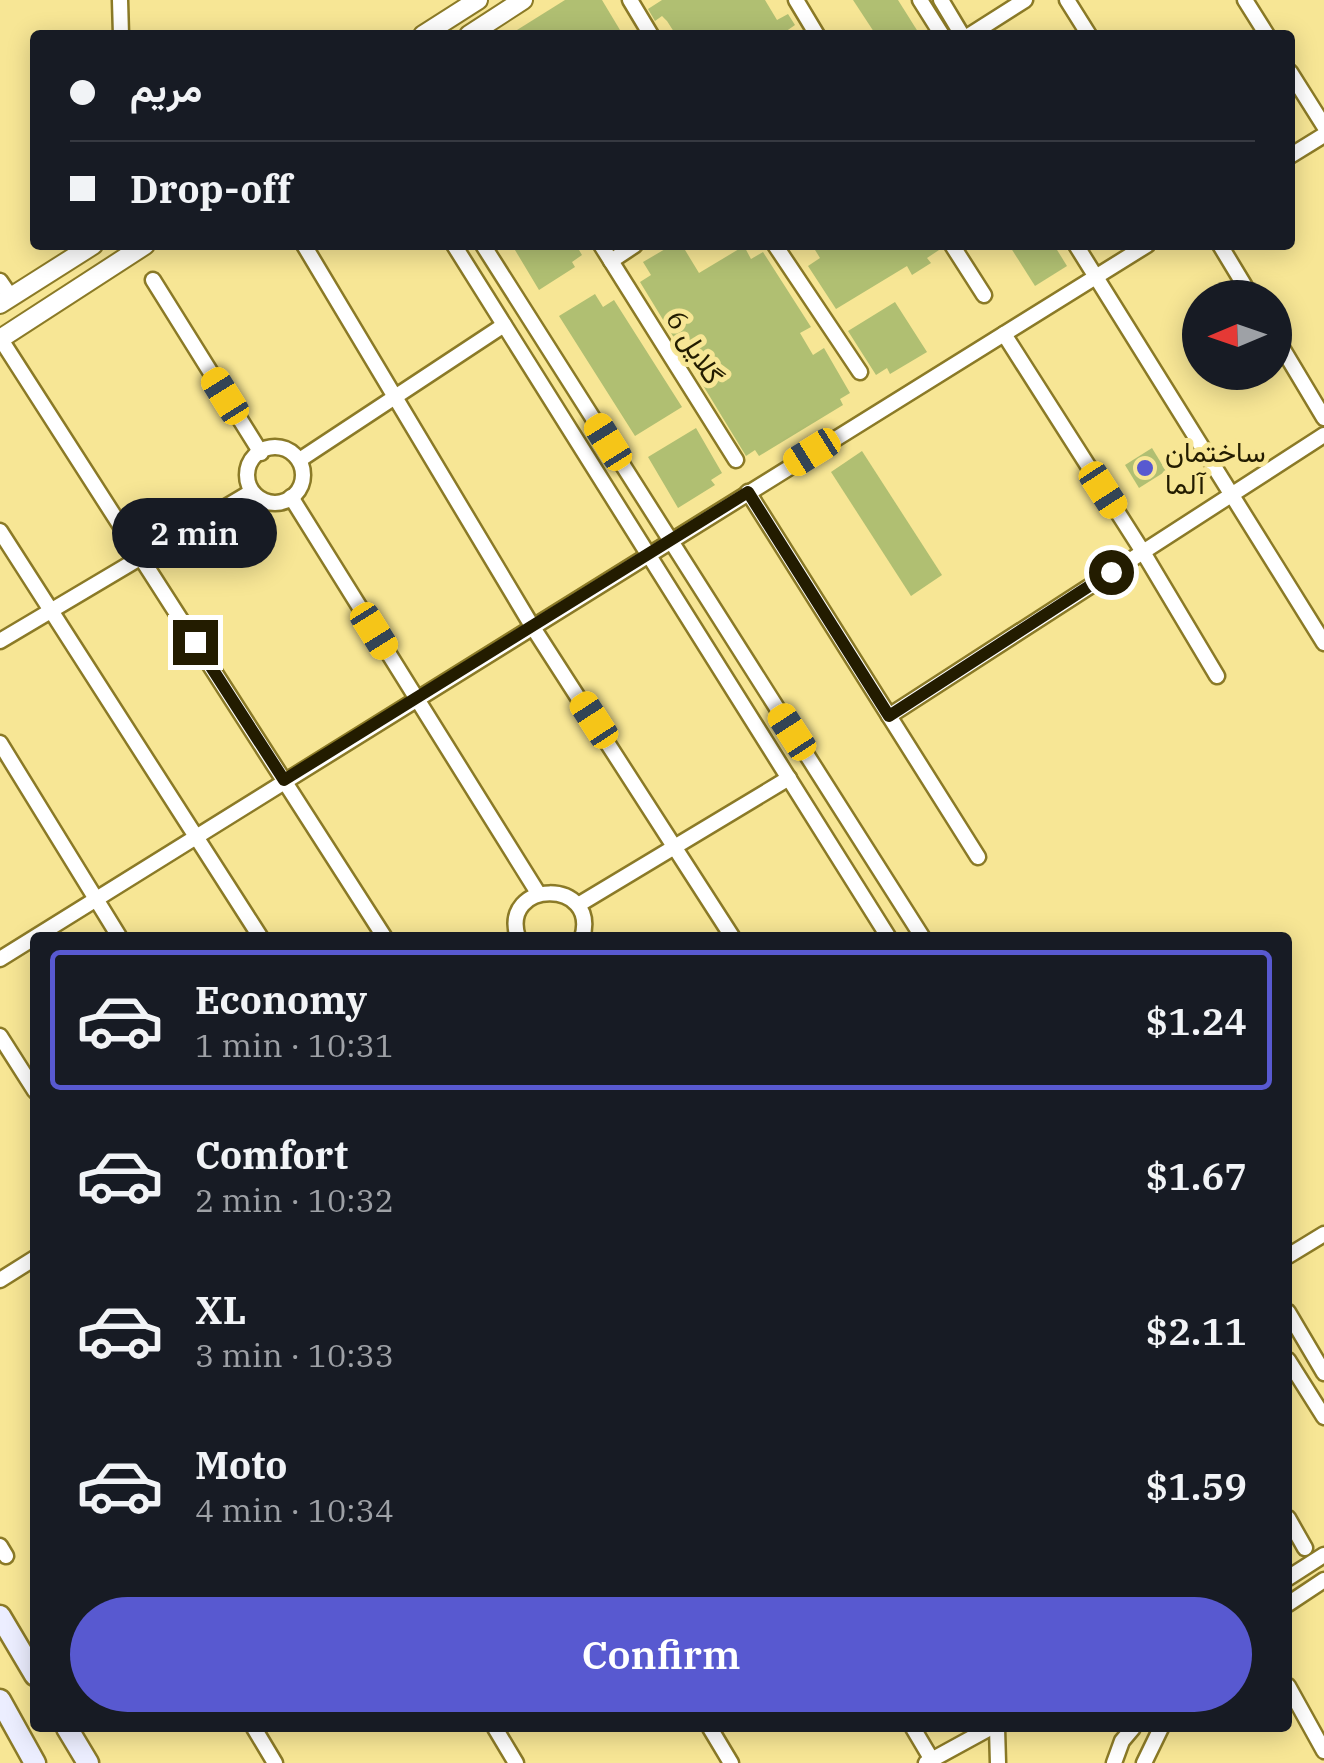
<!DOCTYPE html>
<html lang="en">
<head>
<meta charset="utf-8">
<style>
  :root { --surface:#171b24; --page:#20242c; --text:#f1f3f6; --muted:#9ea1a6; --line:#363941; --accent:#5859d0 }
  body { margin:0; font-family:"IBM Plex Serif",Vazirmatn,serif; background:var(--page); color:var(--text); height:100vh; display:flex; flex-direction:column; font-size:38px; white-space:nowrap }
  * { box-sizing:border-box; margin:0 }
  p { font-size:32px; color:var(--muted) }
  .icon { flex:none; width:55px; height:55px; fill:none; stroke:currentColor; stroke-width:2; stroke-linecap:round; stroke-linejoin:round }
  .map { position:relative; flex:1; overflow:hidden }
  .drawer { position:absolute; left:30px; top:932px; width:1262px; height:800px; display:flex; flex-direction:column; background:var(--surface); border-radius:10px; box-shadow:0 5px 25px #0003 }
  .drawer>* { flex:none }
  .top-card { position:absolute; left:30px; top:30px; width:1265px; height:220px; border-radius:10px; box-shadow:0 5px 25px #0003; display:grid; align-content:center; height:220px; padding:0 40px; background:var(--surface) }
  .needle { width:65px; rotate:268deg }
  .buttons { position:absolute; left:1182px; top:280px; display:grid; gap:20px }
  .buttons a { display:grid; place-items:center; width:110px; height:110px; border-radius:50%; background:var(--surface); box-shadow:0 5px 25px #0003; font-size:50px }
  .end { position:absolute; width:45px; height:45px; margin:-22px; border:12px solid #231c00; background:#fff; box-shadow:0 0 0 5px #fff }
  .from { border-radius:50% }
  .bubble { position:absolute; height:70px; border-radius:35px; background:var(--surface); box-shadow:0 5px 25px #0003; font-size:32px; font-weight:600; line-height:70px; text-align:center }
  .car { position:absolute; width:30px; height:60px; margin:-30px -15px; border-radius:12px; box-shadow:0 0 8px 2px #0007; background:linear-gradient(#f5c518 24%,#345 0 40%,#f5c518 0 76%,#345 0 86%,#f5c518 0) }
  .top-card b { display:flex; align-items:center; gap:35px; height:95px; font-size:38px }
  .top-card b+b { border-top:2px solid var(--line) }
  .top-card i { width:25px; height:25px; background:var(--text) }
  ul { padding:18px 0 0; list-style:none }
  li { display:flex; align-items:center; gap:30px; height:140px; margin:0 20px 15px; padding:0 20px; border:5px solid transparent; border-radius:10px }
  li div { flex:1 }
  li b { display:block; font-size:38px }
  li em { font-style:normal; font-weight:600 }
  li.selected { border-color:var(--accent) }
  li>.icon { width:90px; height:90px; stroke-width:1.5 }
  .button { display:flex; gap:20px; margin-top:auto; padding:20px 40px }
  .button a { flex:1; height:115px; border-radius:60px; background:var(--accent); color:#fff; font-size:40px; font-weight:600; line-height:115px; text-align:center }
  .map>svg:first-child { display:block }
</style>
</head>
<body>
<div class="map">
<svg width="1324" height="1763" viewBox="0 0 1324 1763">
  <rect width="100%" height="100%" fill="#f7e695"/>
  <g fill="#b0bf72">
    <path d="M565 0H602L623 35H509Z"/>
    <path d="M662 0H765L777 20 788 14 795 25 785 32 787 35H676L667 21 662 16 655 21 648 9Z"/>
    <path d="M853 0H898L920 35H876Z"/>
    <path d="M512 245H576L582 255 572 262 575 267 539 290Z"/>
    <path d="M672 245H682L699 273 744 246 751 259 763 252 811 327 800 333 813 355 824 348 850 393 840 399 843 405 759 456 755 450 746 456 640 282 651 275 643 262Z"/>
    <path d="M812 245H942V248L927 258 931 263 912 275 907 266 836 309 808 266 820 258Z"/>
    <path d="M1009 245H1054L1067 266 1035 286Z"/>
    <path d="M595 294 603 307 614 300 682 407 635 436 559 316Z"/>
    <path d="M895 302 927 352 890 374 887 368 876 375 848 331Z"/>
    <path d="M696 428 722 473 711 480 715 485 678 508 648 457Z"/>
    <path d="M1152 448 1166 471 1139 488 1125 465Z"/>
    <path d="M862 451 942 575 911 596 831 472Z"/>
  </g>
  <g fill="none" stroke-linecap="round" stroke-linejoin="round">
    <g stroke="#8b7a27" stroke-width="19">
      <g id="minor">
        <path d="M120 0 121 35"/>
        <path d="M630 0 651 35"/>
        <path d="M796 0 817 35"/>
        <path d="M920 0 942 35"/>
        <path d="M941 0 962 35"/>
        <path d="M1067 0 1089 35"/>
        <path d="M1245 0 1267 35"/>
        <path d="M970 35 1025 0"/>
        <path d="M1290 72 1324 126"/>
        <path d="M1290 156 1324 135"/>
        <path d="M304 245 532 626 733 938"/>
        <path d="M454 245 889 938"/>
        <path d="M483 245 923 938"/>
        <path d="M601 245 736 460"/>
        <path d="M775 245 860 372"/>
        <path d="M952 245 984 295"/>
        <path d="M1076 245 1324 643"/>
        <path d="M1220 245 1252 298"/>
        <path d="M611 261 635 245"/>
        <path d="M153 280 261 453"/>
        <path d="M0 281 11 297"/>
        <path d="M1004 334 1143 552 1217 676"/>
        <path d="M1275 336 1324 418"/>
        <path d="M0 338 385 938"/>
        <circle cx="275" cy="475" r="28"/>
        <path d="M301 459 504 325"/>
        <path d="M748 492 978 857"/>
        <path d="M291 497 538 893"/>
        <path d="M0 531 261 938"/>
        <path d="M0 641 251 492"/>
        <path d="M889 716 1324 435"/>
        <path d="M0 743 120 938"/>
        <path d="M578 905 789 778"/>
        <path d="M518 938C499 879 600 878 582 938"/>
        <path d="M0 959 1147 245"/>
        <path d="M0 1036 35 1091"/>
        <path d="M1288 1256 1324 1234"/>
        <path d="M0 1280 35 1258"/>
        <path d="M1288 1312 1324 1373"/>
        <path d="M1288 1360 1324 1417"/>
        <path d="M1288 1518 1305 1548"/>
        <path d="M0 1546 6 1556"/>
        <path d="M1288 1578 1324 1555"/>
        <path d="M1288 1604 1324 1580"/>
        <path d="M1288 1686 1324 1751"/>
        <path d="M254 1728 275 1763"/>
        <path d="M495 1728 516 1763"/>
        <path d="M710 1728 731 1763"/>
        <path d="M913 1728 932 1760"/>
        <path d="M997 1728 998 1763"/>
        <path d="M926 1763 990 1728"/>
        <path d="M1114 1763 1122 1741 1133 1728"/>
        <path d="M1144 1763 1161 1728"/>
      </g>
    </g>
    <g stroke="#8b7a27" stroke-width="22">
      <g id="tertiary">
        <path d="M423 35 478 0"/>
        <path d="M469 35 523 0"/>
        <path d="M0 304 93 245"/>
        <path d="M0 339 145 245"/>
      </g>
    </g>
    <g stroke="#8b7a27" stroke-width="25">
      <g id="secondary">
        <path d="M0 1616 35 1675"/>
        <path d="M0 1700 35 1763"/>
        <path d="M67 1728 88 1763"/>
      </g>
    </g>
    <use href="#minor" stroke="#fff" stroke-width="14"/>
    <use href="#tertiary" stroke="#fff" stroke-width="18"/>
    <use href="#secondary" stroke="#eceeff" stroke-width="20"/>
  </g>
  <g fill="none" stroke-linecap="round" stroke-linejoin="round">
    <path stroke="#231c00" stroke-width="12" d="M195 642 284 780 748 492 889 716 1111 572"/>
  </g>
  <circle fill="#5859d0" stroke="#f7e695" stroke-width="4" cx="1145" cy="468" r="10"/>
  <g text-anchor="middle" stroke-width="10" stroke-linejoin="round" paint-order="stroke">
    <g font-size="28" fill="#231c00" stroke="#f7e695">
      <text transform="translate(695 347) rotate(58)" y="10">گلایل 6</text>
    </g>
    <g font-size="28" fill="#231c00" stroke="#f7e695" text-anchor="start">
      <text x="1165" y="462">ساختمان<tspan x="1165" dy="32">آلما</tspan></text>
    </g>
  </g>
</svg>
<div class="buttons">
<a><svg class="needle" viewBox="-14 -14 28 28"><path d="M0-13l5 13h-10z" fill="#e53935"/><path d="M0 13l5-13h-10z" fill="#9ea1a6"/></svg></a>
</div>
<i class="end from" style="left:1111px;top:572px"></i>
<i class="end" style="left:195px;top:642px"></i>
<div class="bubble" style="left:112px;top:498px;width:165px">2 min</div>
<i class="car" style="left:225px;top:396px;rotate:328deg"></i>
<i class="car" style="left:608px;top:442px;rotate:328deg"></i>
<i class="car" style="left:812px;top:452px;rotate:238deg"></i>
<i class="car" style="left:1103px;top:490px;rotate:147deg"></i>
<i class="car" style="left:374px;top:631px;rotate:148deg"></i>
<i class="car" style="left:594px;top:720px;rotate:327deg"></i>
<i class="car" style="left:792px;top:732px;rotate:327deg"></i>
<div class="top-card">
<b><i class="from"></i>مریم</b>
<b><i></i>Drop-off</b>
</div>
<section class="drawer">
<ul>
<li class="selected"><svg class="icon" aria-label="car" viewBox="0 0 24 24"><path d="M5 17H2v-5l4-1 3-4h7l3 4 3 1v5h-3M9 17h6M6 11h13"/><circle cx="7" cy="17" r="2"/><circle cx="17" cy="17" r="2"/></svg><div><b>Economy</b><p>1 min · 10:31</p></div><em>$1.24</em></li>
<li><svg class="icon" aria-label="car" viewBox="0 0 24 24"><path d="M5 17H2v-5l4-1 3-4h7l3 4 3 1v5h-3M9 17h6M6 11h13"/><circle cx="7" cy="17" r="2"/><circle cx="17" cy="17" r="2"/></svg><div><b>Comfort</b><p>2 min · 10:32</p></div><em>$1.67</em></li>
<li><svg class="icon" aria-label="car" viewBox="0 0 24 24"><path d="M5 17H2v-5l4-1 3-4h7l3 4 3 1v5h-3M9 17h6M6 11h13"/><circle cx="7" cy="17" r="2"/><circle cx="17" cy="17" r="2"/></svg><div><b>XL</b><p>3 min · 10:33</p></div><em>$2.11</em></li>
<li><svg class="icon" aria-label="car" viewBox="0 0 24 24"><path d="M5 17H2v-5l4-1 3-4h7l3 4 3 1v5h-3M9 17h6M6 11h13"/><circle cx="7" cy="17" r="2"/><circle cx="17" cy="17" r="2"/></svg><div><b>Moto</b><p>4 min · 10:34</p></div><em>$1.59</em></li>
</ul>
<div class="button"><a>Confirm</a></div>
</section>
</div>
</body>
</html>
